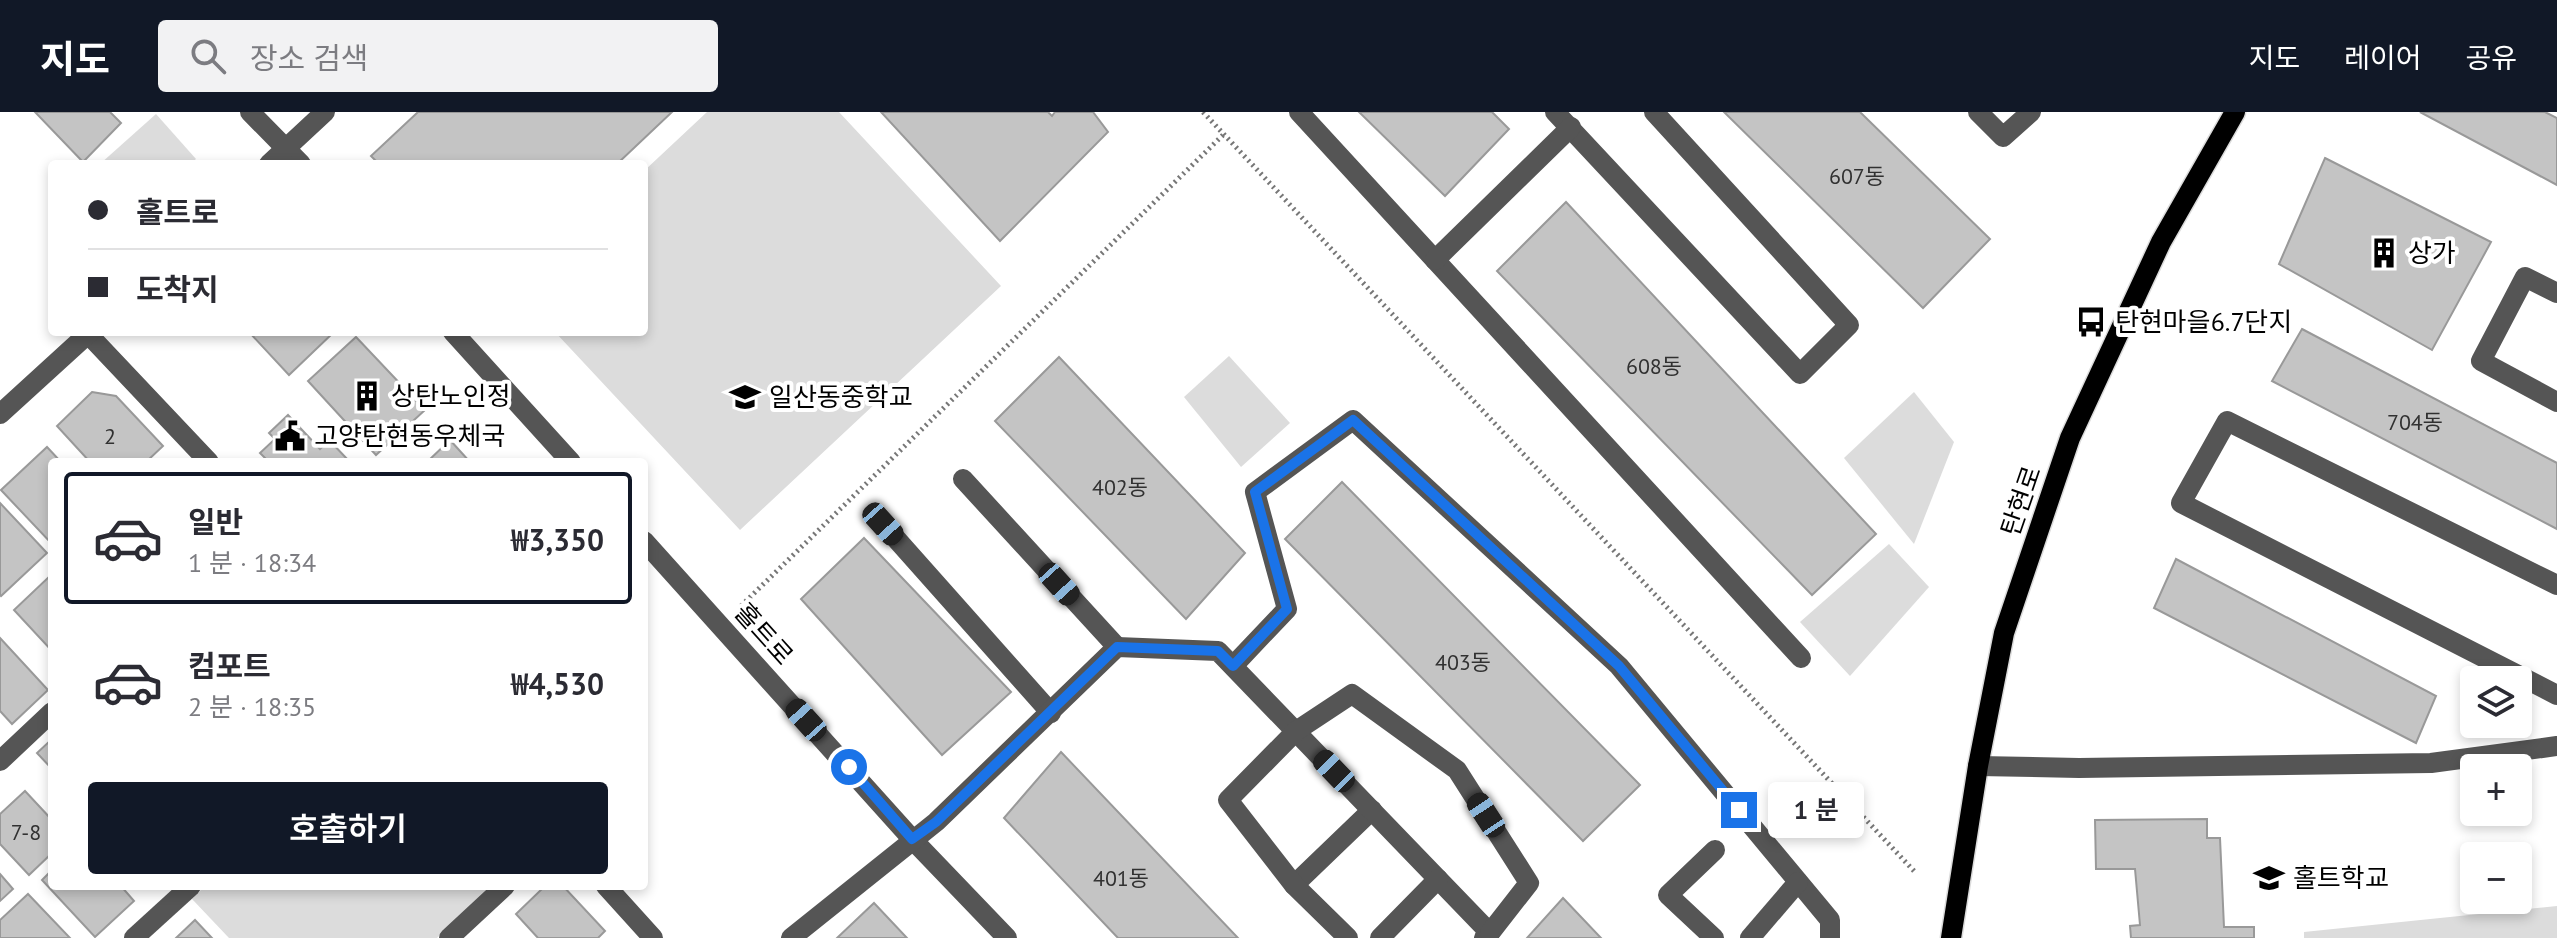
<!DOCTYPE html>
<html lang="ko">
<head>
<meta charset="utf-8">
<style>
  :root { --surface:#fff; --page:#f2f2f3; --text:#2b2b33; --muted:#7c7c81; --line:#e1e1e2; --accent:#111827 }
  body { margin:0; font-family:"PT Sans","Noto Sans KR",sans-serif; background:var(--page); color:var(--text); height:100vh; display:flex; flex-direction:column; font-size:30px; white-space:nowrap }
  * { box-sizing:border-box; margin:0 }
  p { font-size:26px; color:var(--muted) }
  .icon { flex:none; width:44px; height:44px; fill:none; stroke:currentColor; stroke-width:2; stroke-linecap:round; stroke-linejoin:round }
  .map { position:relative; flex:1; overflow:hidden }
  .panel { position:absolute; left:48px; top:346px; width:600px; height:432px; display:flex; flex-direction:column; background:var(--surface); border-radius:8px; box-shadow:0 4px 12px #0003 }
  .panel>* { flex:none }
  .banner { position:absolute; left:48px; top:48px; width:600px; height:176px; border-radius:8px; box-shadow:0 4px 12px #0003; display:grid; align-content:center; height:176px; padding:0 40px; background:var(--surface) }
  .fabs { position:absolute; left:2460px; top:554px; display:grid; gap:16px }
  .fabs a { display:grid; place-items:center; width:72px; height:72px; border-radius:8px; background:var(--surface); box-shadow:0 4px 12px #0003; font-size:40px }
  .end { position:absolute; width:36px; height:36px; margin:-18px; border:10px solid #1a73e8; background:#fff; box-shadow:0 0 0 4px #fff }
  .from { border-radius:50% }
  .bubble { position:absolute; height:56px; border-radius:8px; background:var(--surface); box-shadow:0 4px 12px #0003; font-size:26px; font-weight:600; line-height:56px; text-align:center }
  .car { position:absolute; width:24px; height:48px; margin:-24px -12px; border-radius:10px; box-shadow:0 0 6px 2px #0007; background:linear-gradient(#222 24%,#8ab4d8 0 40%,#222 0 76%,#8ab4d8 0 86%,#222 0) }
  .banner b { display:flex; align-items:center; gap:28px; height:76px; font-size:30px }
  .banner b+b { border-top:2px solid var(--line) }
  .banner i { width:20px; height:20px; background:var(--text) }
  ul { padding:14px 0 0; list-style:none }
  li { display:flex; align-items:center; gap:24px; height:132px; margin:0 16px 12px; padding:0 24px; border:4px solid transparent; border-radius:8px }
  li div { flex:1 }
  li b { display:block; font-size:30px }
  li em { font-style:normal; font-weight:600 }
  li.current { border-color:var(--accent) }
  li>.icon { width:72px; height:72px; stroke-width:1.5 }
  .cta { display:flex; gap:16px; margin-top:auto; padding:16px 40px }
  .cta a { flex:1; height:92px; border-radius:8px; background:var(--accent); color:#fff; font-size:32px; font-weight:600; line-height:92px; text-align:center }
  header { display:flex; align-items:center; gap:48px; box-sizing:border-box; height:112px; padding:0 40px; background:var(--accent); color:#fff }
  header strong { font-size:38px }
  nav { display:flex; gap:44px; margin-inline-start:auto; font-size:28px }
  .search { width:560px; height:72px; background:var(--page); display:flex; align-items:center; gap:20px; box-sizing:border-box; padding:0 28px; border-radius:8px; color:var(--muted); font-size:30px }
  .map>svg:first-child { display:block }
</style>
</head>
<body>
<header>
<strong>지도</strong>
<div class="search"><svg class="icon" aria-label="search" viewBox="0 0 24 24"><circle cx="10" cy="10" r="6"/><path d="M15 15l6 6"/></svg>장소 검색</div>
<nav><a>지도</a><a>레이어</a><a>공유</a></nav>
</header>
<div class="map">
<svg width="2557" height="826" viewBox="0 0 2557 826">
  <rect width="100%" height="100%" fill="#fff"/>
  <g fill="#dcdcdc">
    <path d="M707 0H839L1001 174 740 418 555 220H644V59Z"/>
    <path d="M156 2 196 47 190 52H100Z"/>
    <path d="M1229 244 1290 311 1241 355 1184 285Z"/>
    <path d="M1914 280 1954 330 1914 432 1844 346Z"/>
    <path d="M1889 432 1929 475 1850 564 1800 510Z"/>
    <path d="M205 774H491L437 826H229L192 787Z"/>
    <path d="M2557 794V826H2304V820Z"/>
  </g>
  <g fill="#c4c4c4" stroke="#999" stroke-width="2">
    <path d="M35 0H110L121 11 83 50Z"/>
    <path d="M418 0H672L617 52H379L371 44Z"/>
    <path d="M881 0H1048L1052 4 1055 0H1093L1108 20 1000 129Z"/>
    <path d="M1359 0H1492L1509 17 1445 84Z"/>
    <path d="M1724 0H1860L1990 127 1923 196Z"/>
    <path d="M2420 0H2545L2557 6V73Z"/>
    <path d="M2325 46 2491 130 2432 238 2279 152Z"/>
    <path d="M1566 90 1876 422 1812 483 1497 159Z"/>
    <path d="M2302 217 2557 351V417L2272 269Z"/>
    <path d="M249 220H334L289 263Z"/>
    <path d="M356 225 425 298 376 343 308 269Z"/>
    <path d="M1059 245 1245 441 1186 507 995 309Z"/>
    <path d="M92 280 116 284 163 334 146 350H90L57 314Z"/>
    <path d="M288 303 320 337 329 328 350 350H269L260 341 275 327 269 321Z"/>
    <path d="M450 328 470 350H427Z"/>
    <path d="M47 335 61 350H52V432L1 378Z"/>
    <path d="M1342 370 1640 673 1583 729 1285 427Z"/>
    <path d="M0 391 47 441 1 484 0 483Z"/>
    <path d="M864 426 1011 580 942 643 801 487Z"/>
    <path d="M2176 447 2436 584 2416 631 2154 496Z"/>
    <path d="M52 462V539L14 498Z"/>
    <path d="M0 526 48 578 12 612 0 599Z"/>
    <path d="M52 627V657L37 641Z"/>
    <path d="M1061 640 1238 826H1118L1004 706Z"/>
    <path d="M25 679 52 708V741L29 763 0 732V702Z"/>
    <path d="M2207 707V726H2220L2224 815H2254V826H2131L2130 814 2140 813 2135 757H2096L2095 708Z"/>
    <path d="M52 758V774H121L134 789 95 825 42 768Z"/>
    <path d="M0 762 13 777 0 789Z"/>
    <path d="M545 774H563L605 819 598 826H538L516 802Z"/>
    <path d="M28 782 70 826H0V808Z"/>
    <path d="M1563 786 1601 826H1527Z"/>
    <path d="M874 791 907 826H837Z"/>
    <path d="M195 808 212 826H176Z"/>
  </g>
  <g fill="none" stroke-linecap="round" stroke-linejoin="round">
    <g stroke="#dbdbdb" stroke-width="23">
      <path id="major" d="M1951 826 1978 654 2004 521 2070 326 2161 130 2235 0"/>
    </g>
    <g stroke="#777" stroke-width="5" stroke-dasharray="2 4" stroke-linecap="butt">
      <path d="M1203 0 1914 759"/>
      <path d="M741 494 1223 23"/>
    </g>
    <g stroke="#555" stroke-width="20">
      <path d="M250 0 301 52"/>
      <path d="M1299 0 1801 546"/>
      <path d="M1555 0 1800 262 1849 213 1654 0"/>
      <path d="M1978 0 2003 25 2031 0"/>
      <path d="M269 52 325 0"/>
      <path d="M1435 148 1571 15"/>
      <path d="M2557 181 2525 165 2481 249 2557 290"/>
      <path d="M453 220 571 350"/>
      <path d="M88 222 209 350"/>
      <path d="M0 302 90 220"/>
      <path d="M963 367 1117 535"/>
      <path d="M883 412 1051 601"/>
      <path d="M644 429 912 727 1007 826"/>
      <path d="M2557 473 2227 309 2181 391 2557 583"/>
      <path d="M1233 554 1287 497 1255 380 1353 308 1619 554 1830 808V826"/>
      <path d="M0 649 52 600"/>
      <path d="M1978 654 2079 656 2431 651 2557 634"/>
      <path d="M1294 773 1372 698"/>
      <path d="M606 774 653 826"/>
      <path d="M134 826 191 774"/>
      <path d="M449 826 505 774"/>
      <path d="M791 826 936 710 1117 535 1218 539 1490 821 1484 826"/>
      <path d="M1348 826 1294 773 1228 688 1296 619 1352 582 1457 658 1529 771 1490 821"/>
      <path d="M1380 826 1438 767"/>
      <path d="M1714 826 1668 783 1715 738"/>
      <path d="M1750 826 1798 770"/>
    </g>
    <use href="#major" stroke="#000" stroke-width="20"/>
  </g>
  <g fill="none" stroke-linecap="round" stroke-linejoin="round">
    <path stroke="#1a73e8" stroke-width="10" d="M849 655 912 727 936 710 1117 535 1218 539 1233 554 1287 497 1255 380 1353 308 1619 554 1739 698"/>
  </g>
  <defs>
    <g id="building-bare" transform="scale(2.4)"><path d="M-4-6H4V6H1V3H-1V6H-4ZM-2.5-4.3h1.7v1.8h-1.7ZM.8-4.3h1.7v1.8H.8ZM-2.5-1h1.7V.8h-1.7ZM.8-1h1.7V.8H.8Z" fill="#000" stroke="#fff" stroke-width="2.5" paint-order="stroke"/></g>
    <g id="bus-bare" transform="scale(2.4)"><path d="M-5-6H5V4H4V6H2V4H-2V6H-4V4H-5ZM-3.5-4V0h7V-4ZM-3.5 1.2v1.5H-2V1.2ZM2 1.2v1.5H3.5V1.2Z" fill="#000" stroke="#fff" stroke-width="2.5" paint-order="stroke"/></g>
    <g id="school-bare" transform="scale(2.4)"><path d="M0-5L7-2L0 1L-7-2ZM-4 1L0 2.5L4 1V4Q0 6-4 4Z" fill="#000" stroke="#fff" stroke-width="2.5" paint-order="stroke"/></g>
    <g id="civic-bare" transform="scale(2.4)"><path d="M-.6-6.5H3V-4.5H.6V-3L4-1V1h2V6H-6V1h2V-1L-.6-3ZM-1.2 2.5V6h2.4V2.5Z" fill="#000" stroke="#fff" stroke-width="2.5" paint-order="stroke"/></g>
  </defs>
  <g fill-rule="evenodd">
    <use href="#building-bare" x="2384" y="141"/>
    <use href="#bus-bare" x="2091" y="210"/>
    <use href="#building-bare" x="367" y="284"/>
    <use href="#school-bare" x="745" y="285"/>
    <use href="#civic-bare" x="290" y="324"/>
    <use href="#school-bare" x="2269" y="766"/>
  </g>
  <g text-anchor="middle" stroke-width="8" stroke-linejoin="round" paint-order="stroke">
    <g font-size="22" fill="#313131">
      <text x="1857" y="72">607동</text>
      <text x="1654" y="262">608동</text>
      <text x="2415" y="318">704동</text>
      <text x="110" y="332">2</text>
      <text x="1120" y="383">402동</text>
      <text x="1463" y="558">403동</text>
      <text x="26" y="728">7-8</text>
      <text x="1121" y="774">401동</text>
    </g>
    <g font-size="26" fill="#000" stroke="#fff" text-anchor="start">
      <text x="2408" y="150">상가</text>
      <text x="2115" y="219">탄현마을6.7단지</text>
      <text x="391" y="293">상탄노인정</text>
      <text x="769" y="294">일산동중학교</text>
      <text x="314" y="333">고양탄현동우체국</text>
      <text x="2293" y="775">홀트학교</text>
    </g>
    <g font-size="26" fill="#000" stroke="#fff">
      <text transform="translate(2021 389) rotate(-71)" y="9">탄현로</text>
      <text transform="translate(764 522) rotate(48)" y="9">홀트로</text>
    </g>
  </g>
</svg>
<div class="fabs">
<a><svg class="icon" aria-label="layers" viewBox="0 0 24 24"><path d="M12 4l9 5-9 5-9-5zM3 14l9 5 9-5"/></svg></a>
<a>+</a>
<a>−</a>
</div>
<i class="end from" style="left:849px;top:655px"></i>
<i class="end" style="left:1739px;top:698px"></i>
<div class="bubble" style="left:1768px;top:670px;width:96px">1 분</div>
<i class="car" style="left:883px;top:412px;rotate:138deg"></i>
<i class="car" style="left:1059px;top:472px;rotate:138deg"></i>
<i class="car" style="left:806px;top:608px;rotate:318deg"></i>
<i class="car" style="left:1334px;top:659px;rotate:316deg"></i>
<i class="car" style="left:1486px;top:703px;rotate:327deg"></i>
<div class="banner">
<b><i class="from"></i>홀트로</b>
<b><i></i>도착지</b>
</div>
<section class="panel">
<ul>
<li class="current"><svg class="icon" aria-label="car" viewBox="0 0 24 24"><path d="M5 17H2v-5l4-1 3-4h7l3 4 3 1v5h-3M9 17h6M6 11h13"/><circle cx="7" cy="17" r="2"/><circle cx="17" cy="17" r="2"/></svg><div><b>일반</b><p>1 분 · 18:34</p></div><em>₩3,350</em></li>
<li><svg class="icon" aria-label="car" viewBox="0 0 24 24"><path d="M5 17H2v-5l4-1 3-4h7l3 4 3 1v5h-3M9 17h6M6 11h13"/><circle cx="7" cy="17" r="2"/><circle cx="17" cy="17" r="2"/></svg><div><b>컴포트</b><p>2 분 · 18:35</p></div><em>₩4,530</em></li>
</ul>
<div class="cta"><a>호출하기</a></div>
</section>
</div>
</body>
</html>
